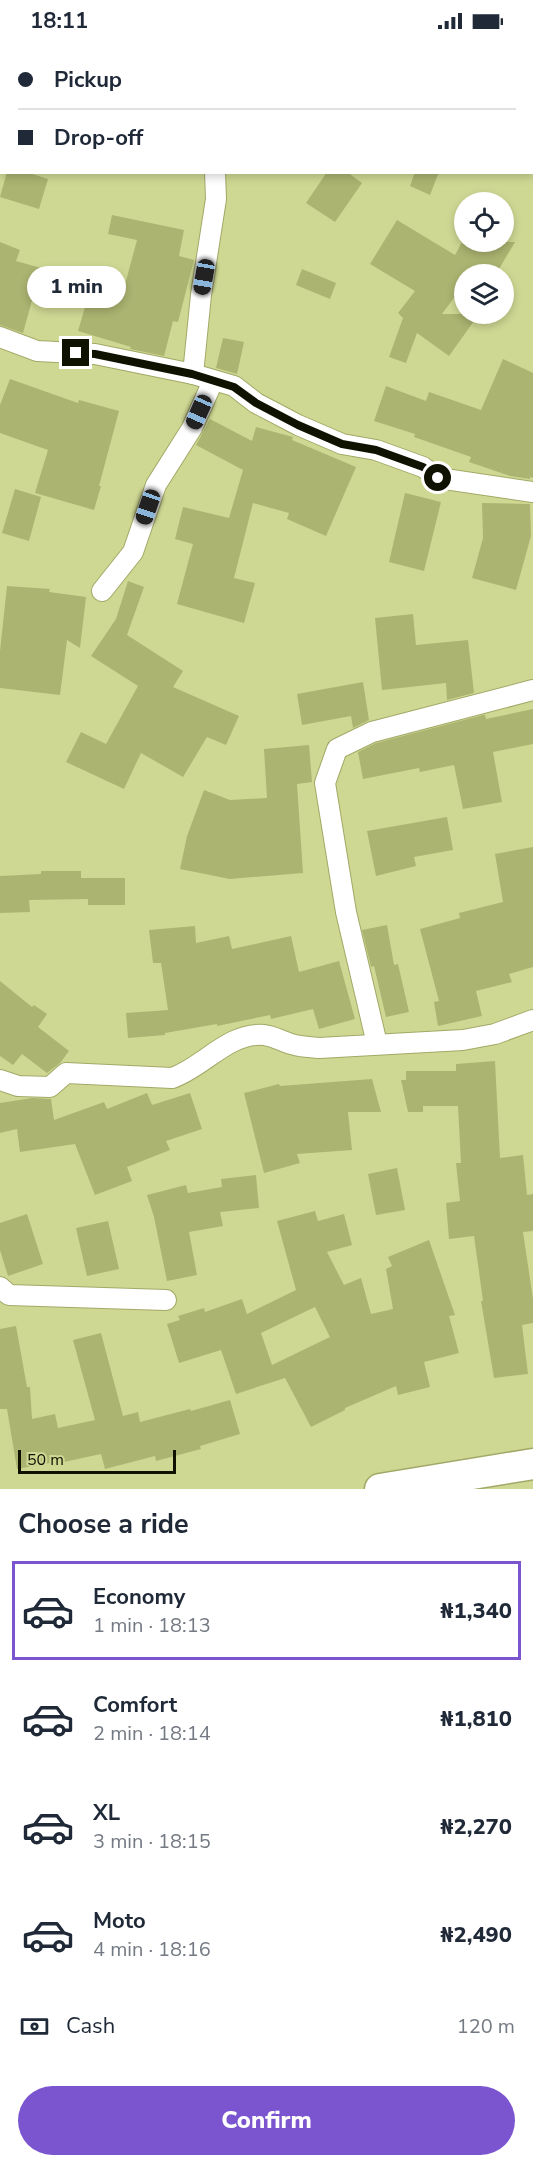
<!DOCTYPE html>
<html lang="en">
<head>
<meta charset="utf-8">
<style>
  :root { --surface:#fff; --page:#f2f2f3; --text:#1f2937; --muted:#747a83; --line:#e0e1e3; --accent:#7b55cf }
  body { margin:0; font-family:"Nunito Sans",sans-serif; background:var(--page); color:var(--text); height:100vh; display:flex; flex-direction:column; font-size:22px; white-space:nowrap }
  * { box-sizing:border-box; margin:0 }
  p { font-size:20px; color:var(--muted) }
  .icon { flex:none; width:33px; height:33px; fill:none; stroke:currentColor; stroke-width:2; stroke-linecap:round; stroke-linejoin:round }
  .map { position:relative; height:1447px; overflow:hidden }
  .drawer { display:flex; flex-direction:column; background:var(--surface); flex:1 }
  .drawer>* { flex:none }
  .top-card { position:absolute; left:0px; top:0px; width:534px; height:132px; box-shadow:0 3px 9px #0003; display:grid; align-content:center; height:132px; padding:0 18px; background:var(--surface) }
  .fabs { position:absolute; left:454px; top:150px; display:grid; gap:12px }
  .fabs a { display:grid; place-items:center; width:60px; height:60px; border-radius:50%; background:var(--surface); box-shadow:0 3px 9px #0003; font-size:30px }
  .scale { position:absolute; left:18px; bottom:15px; width:158px; box-sizing:border-box; padding-left:6px; border:3px solid #101200; border-top:0; font-size:16px; line-height:21px; white-space:nowrap; color:#101200; -webkit-text-stroke:4px #cfd893; paint-order:stroke }
  .end { position:absolute; width:27px; height:27px; margin:-14px; border:8px solid #101200; background:#fff; box-shadow:0 0 0 3px #fff }
  .from { border-radius:50% }
  .bubble { position:absolute; height:42px; border-radius:21px; background:var(--surface); box-shadow:0 3px 9px #0003; font-size:20px; font-weight:800; line-height:42px; text-align:center }
  .car { position:absolute; width:18px; height:36px; margin:-18px -9px; border-radius:8px; box-shadow:0 0 4px 2px #0007; background:linear-gradient(#222 24%,#8ab4d8 0 40%,#222 0 76%,#8ab4d8 0 86%,#222 0) }
  .top-card b { display:flex; align-items:center; gap:21px; height:57px; font-size:22px }
  .top-card b+b { border-top:2px solid var(--line) }
  .top-card i { width:15px; height:15px; background:var(--text) }
  ul { padding:0; list-style:none }
  li { display:flex; align-items:center; gap:18px; height:99px; margin:0 12px 9px; padding:0 6px; border:3px solid transparent; border-radius:0px }
  li div { flex:1 }
  li b { display:block; font-size:22px }
  li em { font-style:normal; font-weight:800 }
  li.on { border-color:var(--accent) }
  li>.icon { width:54px; height:54px; stroke-width:1.5 }
  h2 { padding:0 18px; font-size:27px; line-height:72px }
  .pay { display:flex; align-items:center; gap:15px; height:66px; padding:0 18px; font-size:22px }
  .pay p { margin-inline-start:auto }
  .cta { display:flex; gap:12px; margin-top:auto; padding:12px 18px }
  .cta a { flex:1; height:69px; border-radius:36px; background:var(--accent); color:#fff; font-size:24px; font-weight:800; line-height:69px; text-align:center }
  .status { display:flex; justify-content:space-between; align-items:center; height:42px; padding:0 30px; background:var(--surface); direction:ltr }
  .status svg { height:16px; fill:currentColor }
  .map>svg:first-child { display:block }
</style>
</head>
<body>
<div class="status"><b>18:11</b><svg viewBox="0 0 49 12"><path d="M0 12V9h3v3zM5 12V6h3v6zM10 12V3h3v9zM15 12V0h3v12zM26 1h20v11H26zM47 4h2v5h-2z"/></svg></div>
<div class="map">
<svg width="533" height="1447" viewBox="0 0 533 1447">
  <rect width="100%" height="100%" fill="#cfd893"/>
  <g fill="#acb471" fill-rule="evenodd">
    <path d="M7 130H26L48 137 39 167 0 155Z"/>
    <path d="M327 130H347L362 141 335 180 306 161Z"/>
    <path d="M415 130H439L430 153 410 144Z"/>
    <path d="M112 173 184 188 179 214 194 218 178 280 173 279 164 314 130 307 131 305 78 289 92 241 123 250 137 198 108 192Z"/>
    <path d="M397 178 455 213 462 200H515L496 232H465V241L442 272H479L449 314 417 291 406 321 389 315 403 276 398 271 415 249 370 222Z"/>
    <path d="M0 200 20 208 16 219 41 226 23 291 0 283Z"/>
    <path d="M302 227 336 241 330 257 296 243Z"/>
    <path d="M223 296 244 300 237 332 216 326Z"/>
    <path d="M503 317 533 331V436L530 435V437L510 434 469 420 471 415 414 395 415 392 374 379 386 344 426 359 429 350 481 368Z"/>
    <path d="M10 337 78 361 79 358 119 369 99 444H101L94 468 35 451 48 408 0 391V363Z"/>
    <path d="M210 377 252 399 256 385 293 395 292 398 356 425 326 494 287 477 289 471 253 461 234 536 255 541 244 581 177 562 193 502 175 497 183 465 229 476 243 428 196 403Z"/>
    <path d="M15 447 41 455 29 499 2 491Z"/>
    <path d="M405 451 441 460 424 529 389 520Z"/>
    <path d="M482 461 530 462 531 494 516 548 472 536 483 496Z"/>
    <path d="M128 539 144 545 127 593 183 629 173 645 239 674 226 703 207 695 183 735 141 711 124 747 66 720 81 690 106 702 138 644 91 614 116 577Z"/>
    <path d="M7 544 50 547 49 550 86 555 80 606 67 598 60 653 0 646V609Z"/>
    <path d="M413 572 416 603 468 598 474 651 447 658 446 641 382 648 375 576Z"/>
    <path d="M363 640 369 678 353 686 351 674 302 683 297 652Z"/>
    <path d="M533 667V702L493 710 502 760 463 767 454 723 420 730 419 726 363 737 358 710 376 701 483 673H485L486 677Z"/>
    <path d="M309 703 312 740 297 742 303 831 230 837 180 827 187 794 204 748 230 758 267 756 264 707Z"/>
    <path d="M447 775 453 808 414 815 416 824 376 834 367 789Z"/>
    <path d="M533 805V925L509 932 512 940 476 949 482 974 438 984 434 960 439 959 420 887 460 876 459 871 503 860 495 812Z"/>
    <path d="M41 829H81V836H125V863H88V857L29 858 30 870 0 871V834L41 832Z"/>
    <path d="M387 883 394 923 398 922 409 970 386 975 374 924 371 925 362 888Z"/>
    <path d="M195 884 196 901 229 894 232 907 291 894 299 930 339 919 355 977 319 987 313 967 271 977 270 973 217 984V982L165 991V993L128 996 126 971 168 968 161 921H153L149 888Z"/>
    <path d="M0 939 32 965 34 963 47 972 38 985 69 1009 60 1021 47 1031 22 1012 13 1023 0 1014Z"/>
    <path d="M495 1019 500 1116 523 1113 527 1153 533 1152V1189L523 1190 533 1257V1281L522 1283 528 1332 494 1336 481 1259H483L474 1194 449 1197 446 1161 460 1159 456 1121H461L458 1064H423V1070H408L401 1038H406V1029H456V1022Z"/>
    <path d="M372 1037 381 1070H348L352 1108 297 1112 300 1121 264 1131 244 1051 279 1042 280 1044Z"/>
    <path d="M147 1051 152 1063 190 1051 202 1087 166 1099 170 1108 127 1125 132 1139 95 1153 75 1102 20 1110 17 1087 0 1091V1061L32 1056 51 1057 54 1078 104 1060 107 1067Z"/>
    <path d="M397 1126 405 1168 376 1173 368 1132Z"/>
    <path d="M256 1133 259 1166 220 1170 223 1184 189 1190 197 1233 167 1239 154 1175 147 1153 186 1143 188 1151 222 1145 221 1137Z"/>
    <path d="M315 1169 318 1179 344 1172 352 1203 327 1210 344 1243 361 1236 371 1272 393 1267 386 1227 392 1224 388 1215 429 1198 455 1273 449 1274 459 1311 424 1320 430 1345 398 1353 396 1344 345 1366V1368L311 1385 285 1336 236 1352 221 1308 179 1321 167 1282 180 1278 178 1274 204 1266 205 1270 242 1257 247 1272 296 1248 277 1179ZM315 1265 330 1295 272 1323 261 1291Z"/>
    <path d="M27 1172 43 1222 8 1234 0 1208V1181Z"/>
    <path d="M108 1179 119 1227 87 1234 76 1186Z"/>
    <path d="M16 1284 27 1345H30L32 1377 55 1372 58 1386 95 1378 73 1298 101 1291 123 1374 138 1370 140 1380 190 1367 191 1369 230 1358 240 1392 200 1404 201 1407 156 1419 155 1414 105 1427 101 1412 50 1423V1421L17 1427 7 1367H0V1287Z"/>
  </g>
  <g fill="none" stroke-linecap="round" stroke-linejoin="round">
    <g stroke="#a2a967" stroke-width="22">
      <g id="minor">
        <path d="M239 2V0"/>
        <path d="M0 295 37 309 95 312 193 332 234 344 256 361 298 383 342 402 376 408 423 425 438 436 533 450"/>
        <path d="M193 332 201 253 216 157 215 130"/>
        <path d="M102 549 133 510 156 443 192 386 213 339"/>
        <path d="M377 1002 346 870 325 741 337 707 372 690 533 648"/>
        <path d="M0 1038 18 1044 50 1045 66 1031 172 1036C204 1025 228 990 264 993 274 994 285 1001 295 1003 303 1005 311 1005 319 1006L463 998 495 992 533 978"/>
        <path d="M0 1245 9 1253 166 1258"/>
      </g>
    </g>
    <g stroke="#a2a967" stroke-width="33">
      <path id="highway" d="M380 1447 533 1422"/>
    </g>
    <use href="#minor" stroke="#fff" stroke-width="20"/>
    <use href="#highway" stroke="#fff" stroke-width="30"/>
  </g>
  <g fill="none" stroke-linecap="round" stroke-linejoin="round">
    <path stroke="#101200" stroke-width="8" d="M76 311 95 312 192 332 234 345 256 361 298 383 342 402 376 408 423 425 438 436"/>
  </g>
</svg>
<div class="fabs">
<a><svg class="icon" aria-label="locate" viewBox="0 0 24 24"><circle cx="12" cy="12" r="6"/><path d="M12 2v4M12 18v4M2 12h4M18 12h4"/></svg></a>
<a><svg class="icon" aria-label="layers" viewBox="0 0 24 24"><path d="M12 4l9 5-9 5-9-5zM3 14l9 5 9-5"/></svg></a>
</div>
<div class="scale">50 m</div>
<i class="end from" style="left:438px;top:436px"></i>
<i class="end" style="left:76px;top:311px"></i>
<div class="bubble" style="left:27px;top:224px;width:99px">1 min</div>
<i class="car" style="left:204px;top:235px;rotate:190deg"></i>
<i class="car" style="left:199px;top:370px;rotate:204deg"></i>
<i class="car" style="left:148px;top:465px;rotate:199deg"></i>
<div class="top-card">
<b><i class="from"></i>Pickup</b>
<b><i></i>Drop-off</b>
</div>
</div>
<section class="drawer">
<h2>Choose a ride</h2>
<ul>
<li class="on"><svg class="icon" aria-label="car" viewBox="0 0 24 24"><path d="M5 17H2v-5l4-1 3-4h7l3 4 3 1v5h-3M9 17h6M6 11h13"/><circle cx="7" cy="17" r="2"/><circle cx="17" cy="17" r="2"/></svg><div><b>Economy</b><p>1 min · 18:13</p></div><em>₦1,340</em></li>
<li><svg class="icon" aria-label="car" viewBox="0 0 24 24"><path d="M5 17H2v-5l4-1 3-4h7l3 4 3 1v5h-3M9 17h6M6 11h13"/><circle cx="7" cy="17" r="2"/><circle cx="17" cy="17" r="2"/></svg><div><b>Comfort</b><p>2 min · 18:14</p></div><em>₦1,810</em></li>
<li><svg class="icon" aria-label="car" viewBox="0 0 24 24"><path d="M5 17H2v-5l4-1 3-4h7l3 4 3 1v5h-3M9 17h6M6 11h13"/><circle cx="7" cy="17" r="2"/><circle cx="17" cy="17" r="2"/></svg><div><b>XL</b><p>3 min · 18:15</p></div><em>₦2,270</em></li>
<li><svg class="icon" aria-label="car" viewBox="0 0 24 24"><path d="M5 17H2v-5l4-1 3-4h7l3 4 3 1v5h-3M9 17h6M6 11h13"/><circle cx="7" cy="17" r="2"/><circle cx="17" cy="17" r="2"/></svg><div><b>Moto</b><p>4 min · 18:16</p></div><em>₦2,490</em></li>
</ul>
<div class="pay"><svg class="icon" aria-label="cash" viewBox="0 0 24 24"><path d="M3 7h18v10H3z"/><circle cx="12" cy="12" r="2"/></svg>Cash<p>120 m</p></div>
<div class="cta"><a>Confirm</a></div>
</section>
</body>
</html>
